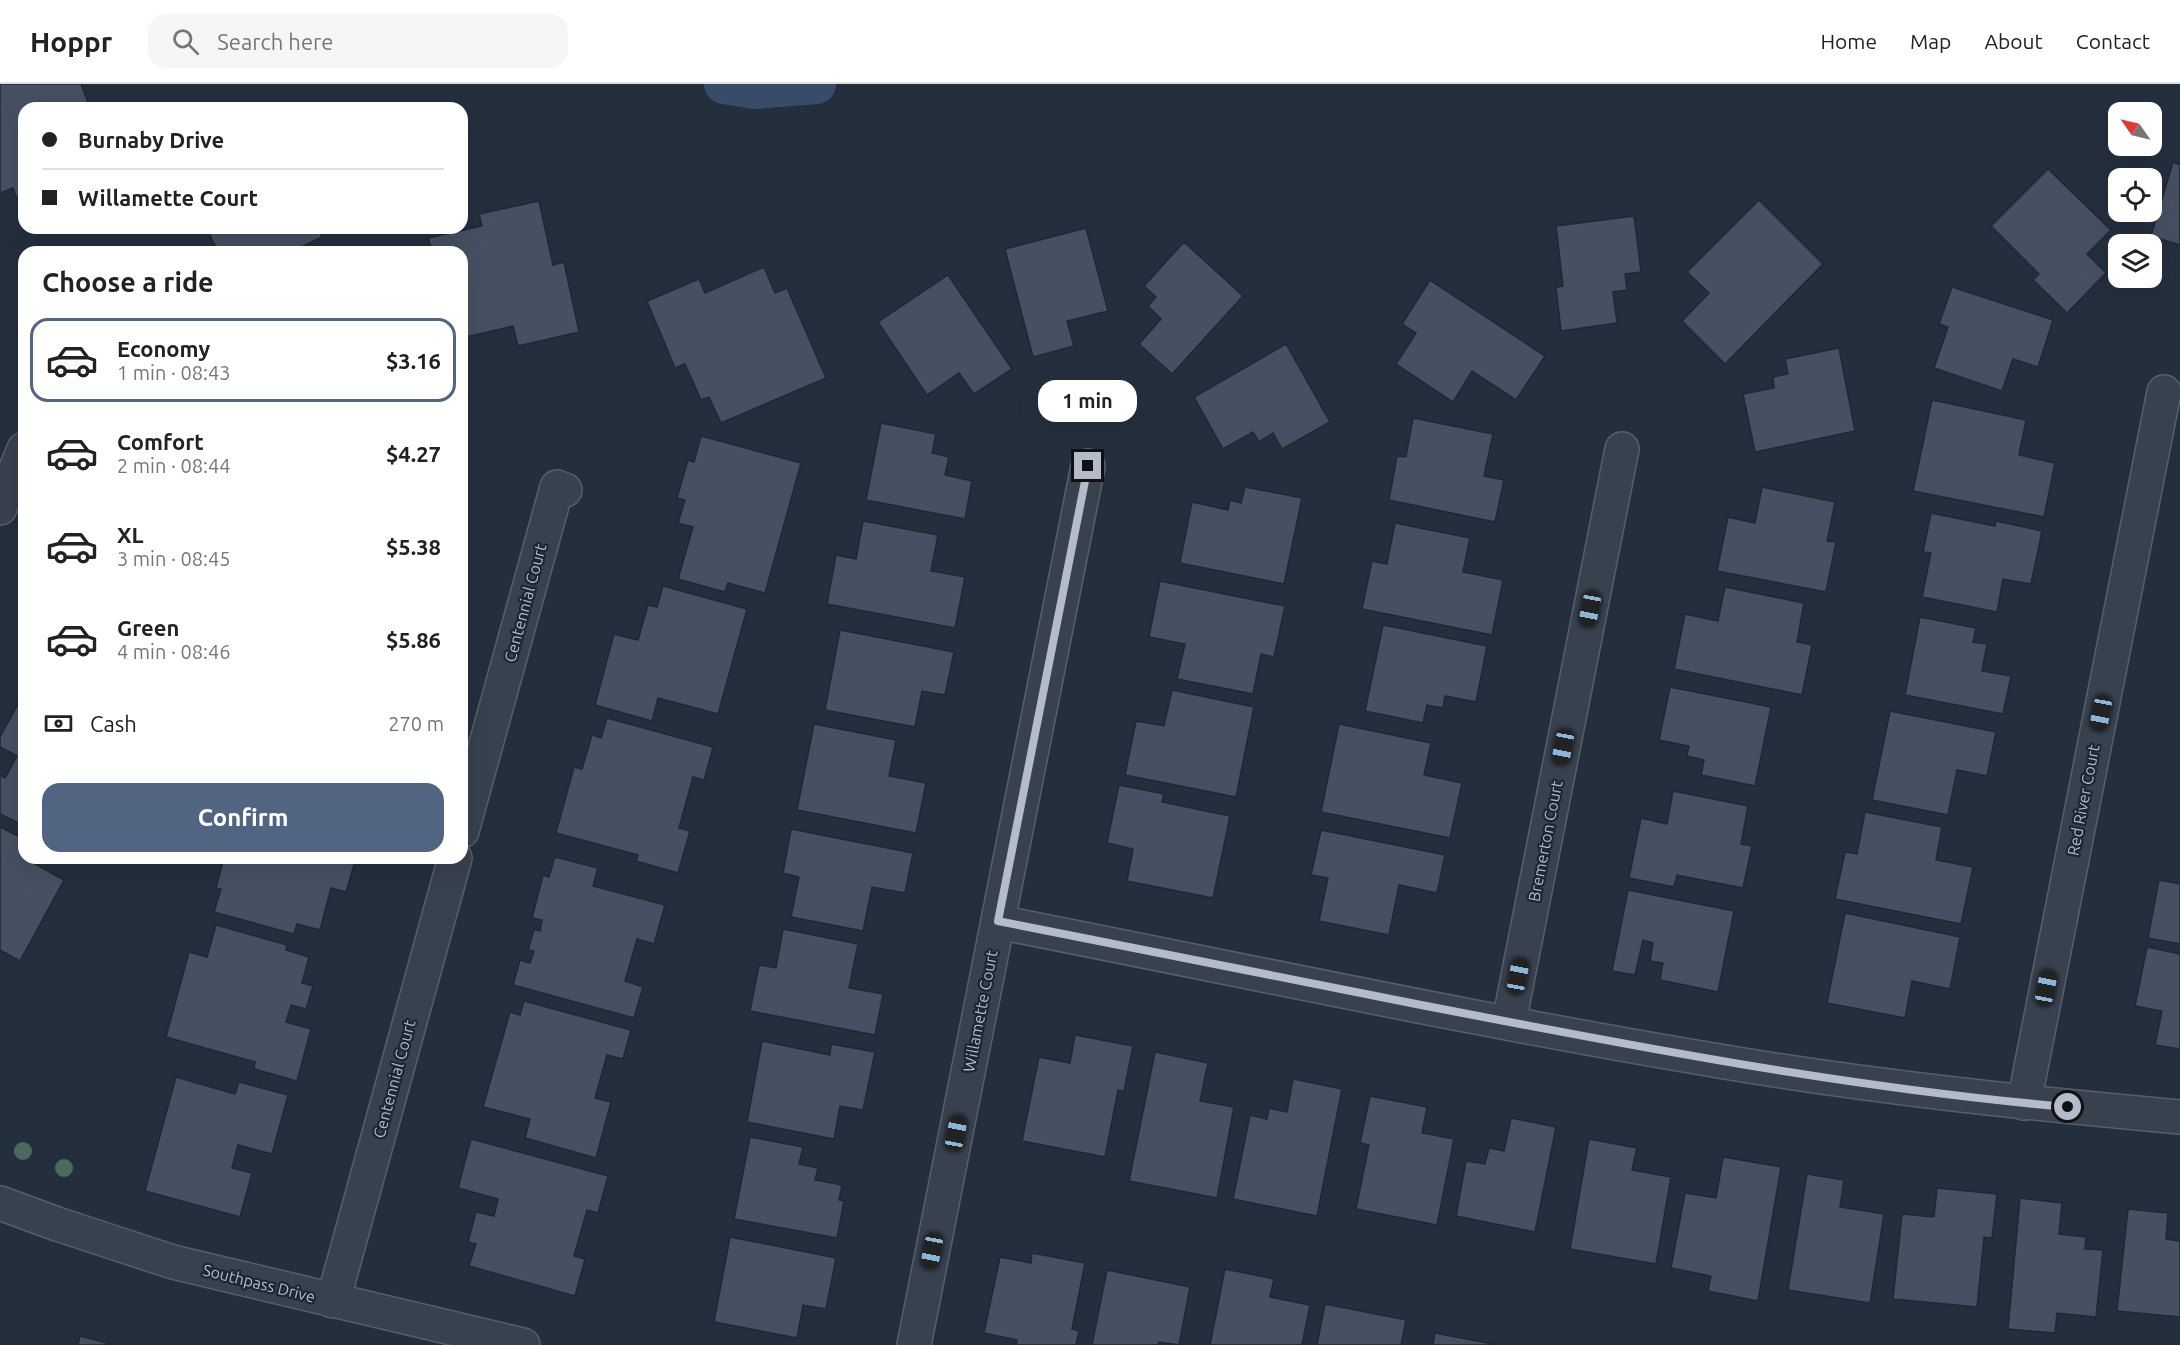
<!DOCTYPE html>
<html lang="en">
<head>
<meta charset="utf-8">
<style>
  :root { --surface:#fff; --page:#f6f6f6; --text:#222; --muted:#767676; --line:#e0e0e0; --accent:#516482 }
  body { margin:0; font-family:Ubuntu,sans-serif; background:var(--page); color:var(--text); height:100vh; display:flex; flex-direction:column; font-size:22px; white-space:nowrap }
  * { box-sizing:border-box; margin:0 }
  p { font-size:20px; color:var(--muted) }
  .icon { flex:none; width:33px; height:33px; fill:none; stroke:currentColor; stroke-width:2; stroke-linecap:round; stroke-linejoin:round }
  .map { position:relative; flex:1; overflow:hidden }
  .side { position:absolute; left:18px; top:162px; width:450px; height:618px; display:flex; flex-direction:column; background:var(--surface); border-radius:18px; box-shadow:0 6px 24px #0002 }
  .side>* { flex:none }
  .hud { position:absolute; left:18px; top:18px; width:450px; height:132px; border-radius:18px; box-shadow:0 6px 24px #0002; display:grid; align-content:center; height:132px; padding:0 24px; background:var(--surface) }
  .needle { width:39px; rotate:304deg }
  .controls { position:absolute; left:2108px; top:18px; display:grid; gap:12px }
  .controls a { display:grid; place-items:center; width:54px; height:54px; border-radius:12px; background:var(--surface); box-shadow:0 6px 24px #0002; font-size:30px }
  .end { position:absolute; width:27px; height:27px; margin:-14px; border:8px solid #b4bcc9; background:#111; box-shadow:0 0 0 3px #111 }
  .from { border-radius:50% }
  .bubble { position:absolute; height:42px; border-radius:18px; background:var(--surface); box-shadow:0 6px 24px #0002; font-size:20px; font-weight:700; line-height:42px; text-align:center }
  .car { position:absolute; width:18px; height:36px; margin:-18px -9px; border-radius:8px; box-shadow:0 0 4px 2px #0007; background:linear-gradient(#222 24%,#8ab4d8 0 40%,#222 0 76%,#8ab4d8 0 86%,#222 0) }
  .hud b { display:flex; align-items:center; gap:21px; height:57px; font-size:22px }
  .hud b+b { border-top:2px solid var(--line) }
  .hud i { width:15px; height:15px; background:var(--text) }
  ul { padding:0; list-style:none }
  li { display:flex; align-items:center; gap:18px; height:84px; margin:0 12px 9px; padding:0 12px; border:3px solid transparent; border-radius:18px }
  li div { flex:1 }
  li b { display:block; font-size:22px }
  li em { font-style:normal; font-weight:700 }
  li.selected { border-color:var(--accent) }
  li>.icon { width:54px; height:54px; stroke-width:1.5 }
  h2 { padding:0 24px; font-size:27px; line-height:72px }
  .pay { display:flex; align-items:center; gap:15px; height:66px; padding:0 24px; font-size:22px }
  .pay p { margin-inline-start:auto }
  .primary-button { display:flex; gap:12px; margin-top:auto; padding:12px 24px }
  .primary-button a { flex:1; height:69px; border-radius:18px; background:var(--accent); color:#fff; font-size:24px; font-weight:700; line-height:69px; text-align:center }
  header { display:flex; align-items:center; gap:36px; box-sizing:border-box; height:84px; padding:0 30px; background:var(--surface); border-bottom:2px solid var(--line) }
  header strong { font-size:28px }
  nav { display:flex; gap:33px; margin-inline-start:auto; font-size:21px }
  .search { width:420px; height:54px; background:var(--page); display:flex; align-items:center; gap:15px; box-sizing:border-box; padding:0 21px; border-radius:18px; color:var(--muted); font-size:22px }
  .map>svg:first-child { display:block }
</style>
</head>
<body>
<header>
<strong>Hoppr</strong>
<div class="search"><svg class="icon" aria-label="search" viewBox="0 0 24 24"><circle cx="10" cy="10" r="6"/><path d="M15 15l6 6"/></svg>Search here</div>
<nav><a>Home</a><a>Map</a><a>About</a><a>Contact</a></nav>
</header>
<div class="map">
<svg width="2180" height="1261" viewBox="0 0 2180 1261">
  <rect width="100%" height="100%" fill="#242f3e"/>
  <g fill="none" stroke-linecap="round" stroke-linejoin="round">
    <path stroke="#394c67" stroke-width="40" d="M724 0 754 5 816 0"/>
  </g>
  <g fill="#455162" stroke="#1f2835" stroke-width="1.5">
    <path d="M0 0H81L90 24H24V110L16 113 13 104 0 109Z"/>
    <path d="M2173 78 2180 81V161L2151 152Z"/>
    <path d="M2048 85 2111 146 2087 170 2106 189 2067 229 2033 196 2039 190 1991 142Z"/>
    <path d="M1759 116 1823 180 1725 280 1682 237 1709 209 1687 188Z"/>
    <path d="M539 117 553 181 564 178 579 248 518 262 513 242 462 254V168H432L428 154 482 142 479 130Z"/>
    <path d="M1634 132 1641 188 1625 190 1627 206 1613 208 1617 239 1561 247 1556 203 1563 202 1556 142Z"/>
    <path d="M213 144H318L322 153 291 168H218L208 147Z"/>
    <path d="M1086 144 1108 227 1067 237 1074 262 1033 273 1005 165Z"/>
    <path d="M1184 158 1243 212 1172 290 1139 260 1161 235 1148 222 1156 213 1144 202Z"/>
    <path d="M764 183 775 209 787 204 826 294 721 339 709 313 701 316 685 280 675 284 647 217 699 195 705 209Z"/>
    <path d="M948 191 1012 285 974 310 959 289 927 311 878 238Z"/>
    <path d="M1430 196 1545 272 1516 316 1472 287 1453 318 1396 280 1416 249 1402 240Z"/>
    <path d="M1952 203 2053 236 2038 283 2013 275 2002 307 1934 284 1948 243 1939 240Z"/>
    <path d="M1286 260 1330 338 1282 365 1273 349 1259 358 1253 348 1223 365 1194 313Z"/>
    <path d="M1839 264 1855 347 1755 368 1743 310 1774 304 1773 293 1788 290 1785 275Z"/>
    <path d="M1932 316 2026 336 2019 371 2055 379 2044 433 1913 407Z"/>
    <path d="M1413 334 1493 350 1484 392 1504 396 1495 438 1389 416 1397 372 1406 373Z"/>
    <path d="M881 339 936 350 932 369 949 373 945 391 972 397 965 435 866 416Z"/>
    <path d="M701 352 801 379 765 509 728 499 725 508 678 495 693 443 678 439 685 416 677 414 688 376 694 378Z"/>
    <path d="M1245 403 1302 414 1284 500 1180 479 1192 418 1228 426 1230 416 1241 419Z"/>
    <path d="M1762 403 1835 418 1827 457 1836 458 1826 508 1717 487 1728 433 1755 439Z"/>
    <path d="M1931 429 1995 442 1996 437 2042 447 2031 500 2003 495 1997 528 1922 513 1931 469 1923 468Z"/>
    <path d="M863 437 938 451 931 487 965 493 955 544 827 520 836 471 856 475Z"/>
    <path d="M1395 439 1470 454 1463 488 1503 496 1492 551 1362 525 1372 477 1387 480Z"/>
    <path d="M1160 497 1285 522 1274 573 1261 570 1253 610 1177 595 1185 560 1149 553Z"/>
    <path d="M663 502 747 525 718 630 658 614 652 637 595 621 614 550 638 556 648 521 657 523Z"/>
    <path d="M1725 503 1804 519 1797 558 1812 561 1802 611 1674 585 1685 530 1718 537Z"/>
    <path d="M1920 533 1976 544 1973 558 1987 560 1982 587 2011 592 2003 630 1905 611Z"/>
    <path d="M1383 541 1487 562 1476 618 1445 612 1443 624 1427 621 1423 639 1365 627Z"/>
    <path d="M840 546 954 568 945 611 922 607 915 643 825 626Z"/>
    <path d="M1670 603 1771 623 1755 702 1701 691 1704 676 1687 672 1689 662 1659 656Z"/>
    <path d="M1172 606 1254 623 1236 713 1125 691 1136 637 1164 642Z"/>
    <path d="M24 609V742L0 730V691L5 694 17 672 0 663V653Z"/>
    <path d="M1890 627 1996 648 1987 692 1957 686 1948 731 1872 716Z"/>
    <path d="M607 634 713 663 704 696 693 693 679 744 690 747 678 789 636 777 638 771 556 749 574 683 582 685 592 651 601 654Z"/>
    <path d="M814 640 896 656 889 692 926 699 916 749 797 726Z"/>
    <path d="M1339 640 1431 659 1424 691 1462 699 1450 754 1321 728Z"/>
    <path d="M1119 701 1164 710 1162 718 1230 732 1213 814 1127 797 1133 765 1107 759Z"/>
    <path d="M1673 707 1748 722 1741 760 1752 762 1743 804 1677 791 1674 803 1629 794 1641 734 1667 740Z"/>
    <path d="M1865 728 1942 743 1936 776 1973 783 1961 840 1835 815 1845 768 1857 770Z"/>
    <path d="M0 743 24 755V774H38L35 780 64 796 20 877 0 866Z"/>
    <path d="M791 745 913 769 905 809 872 803 863 847 791 833 799 793 783 789Z"/>
    <path d="M1321 746 1445 771 1437 809 1399 801 1389 851 1319 837 1328 794 1311 791Z"/>
    <path d="M555 773 598 784 593 802 665 821 654 860 637 855 625 897 643 903 634 934 513 901 520 876 530 879 534 867 528 866 534 845 540 847 542 836 532 834 543 791 549 793Z"/>
    <path d="M224 774H356L346 808 331 804 320 846 297 840 294 850 214 828 221 805 216 804Z"/>
    <path d="M2159 796 2180 800V860L2148 854Z"/>
    <path d="M1628 806 1734 827 1718 908 1660 896 1663 879 1650 877 1653 859 1643 856 1635 891 1612 887Z"/>
    <path d="M1845 829 1960 853 1950 905 1912 897 1905 934 1827 919Z"/>
    <path d="M216 841 287 861 286 866 309 873 302 899 313 902 306 925 291 921 286 938 311 945 297 997 254 985 255 978 166 953 189 868 207 873Z"/>
    <path d="M783 845 858 860 849 904 883 910 875 951 750 927 759 881 776 884Z"/>
    <path d="M2147 863 2180 870V965L2155 961 2162 927 2135 922Z"/>
    <path d="M524 917 631 946 623 975 607 971 595 1014 611 1018 596 1074 525 1054 530 1035 483 1023 510 928 520 931Z"/>
    <path d="M1075 951 1133 962 1124 1007 1118 1006 1105 1073 1022 1057 1039 973 1070 979Z"/>
    <path d="M762 957 830 971 831 960 875 968 863 1026 840 1022 834 1055 747 1038Z"/>
    <path d="M1155 968 1208 979 1200 1017 1234 1023 1217 1114 1129 1097Z"/>
    <path d="M176 993 235 1010 239 998 288 1011 272 1070 238 1061 232 1084 252 1089 240 1133 145 1107Z"/>
    <path d="M1293 995 1342 1005 1317 1132 1233 1115 1250 1031 1267 1035 1269 1024 1287 1028Z"/>
    <path d="M1370 1012 1427 1023 1422 1049 1454 1055 1437 1141 1356 1125 1369 1061 1360 1059Z"/>
    <path d="M1511 1034 1556 1043 1535 1148 1456 1132 1466 1077 1485 1080 1489 1064 1504 1067Z"/>
    <path d="M750 1053 803 1063 799 1080 818 1084 815 1096 842 1101 839 1116 844 1117 837 1154 734 1135Z"/>
    <path d="M471 1055 608 1092 598 1129 587 1126 574 1172 585 1175 575 1212 469 1182 476 1160 468 1158 476 1128 494 1132 498 1115 458 1104Z"/>
    <path d="M1589 1055 1637 1064 1632 1086 1671 1093 1656 1180 1570 1165Z"/>
    <path d="M1723 1073 1781 1083 1758 1217 1708 1207 1711 1192 1671 1184 1685 1109 1716 1114Z"/>
    <path d="M1807 1090 1844 1096 1840 1123 1884 1130 1870 1219 1788 1206Z"/>
    <path d="M1937 1104 1997 1110 1992 1154 1984 1153 1977 1223 1893 1215 1902 1130 1934 1133Z"/>
    <path d="M2020 1114 2062 1119 2059 1150 2086 1153 2085 1165 2103 1166 2096 1233 2057 1229 2055 1249 2008 1245Z"/>
    <path d="M2128 1125 2168 1129 2166 1155 2180 1157V1233L2117 1227Z"/>
    <path d="M730 1153 836 1174 826 1225 803 1221 797 1254 714 1238Z"/>
    <path d="M1032 1169 1085 1179 1072 1245 1079 1247 1076 1261H1016L1017 1256 984 1249 1000 1173 1031 1179Z"/>
    <path d="M1225 1185 1274 1195 1270 1213 1310 1221 1302 1261H1210Z"/>
    <path d="M1107 1186 1190 1203 1179 1261 1159 1258 1158 1261H1092Z"/>
    <path d="M1325 1220 1406 1236 1401 1261H1317Z"/>
    <path d="M1435 1249 1498 1261H1433Z"/>
    <path d="M80 1252 114 1261H78Z"/>
  </g>
  <g fill="none" stroke-linecap="round" stroke-linejoin="round">
    <g stroke="#565f6c" stroke-width="36">
      <g id="street">
        <path d="M0 424 24 365"/>
        <path d="M462 747 557 403 565 406"/>
        <path d="M998 838C1238 885 1478 937 1719 977 1872 1003 2026 1019 2180 1033"/>
        <path d="M1509 938 1622 365"/>
        <path d="M2024 1019 2164 308"/>
        <path d="M0 1119 57 1140 173 1178 523 1261"/>
        <path d="M333 1217 455 774"/>
        <path d="M914 1261 1088 382"/>
      </g>
    </g>
    <use href="#street" stroke="#38414e" stroke-width="33"/>
  </g>
  <g fill="#4b6a5d">
    <circle cx="23" cy="1067" r="9"/>
    <circle cx="64" cy="1084" r="9"/>
  </g>
  <g fill="none" stroke-linecap="round" stroke-linejoin="round">
    <path stroke="#b4bcc9" stroke-width="8" d="M1088 382 998 837C1137 865 1276 893 1416 920 1632 962 1849 1004 2068 1023"/>
  </g>
  <g text-anchor="middle" stroke-width="4.5" stroke-linejoin="round" paint-order="stroke">
    <g font-size="16" fill="#b4bcc9" stroke="#1d2633">
      <text transform="translate(525 519) rotate(-75)" y="6">Centennial Court</text>
      <text transform="translate(2083 716) rotate(-79)" y="6">Red River Court</text>
      <text transform="translate(1545 757) rotate(-79)" y="6">Bremerton Court</text>
      <text transform="translate(980 927) rotate(-79)" y="6">Willamette Court</text>
      <text transform="translate(394 995) rotate(-75)" y="6">Centennial Court</text>
      <text transform="translate(259 1199) rotate(14)" y="6">Southpass Drive</text>
    </g>
  </g>
</svg>
<div class="controls">
<a><svg class="needle" viewBox="-14 -14 28 28"><path d="M0-13l5 13h-10z" fill="#e53935"/><path d="M0 13l5-13h-10z" fill="#767676"/></svg></a>
<a><svg class="icon" aria-label="locate" viewBox="0 0 24 24"><circle cx="12" cy="12" r="6"/><path d="M12 2v4M12 18v4M2 12h4M18 12h4"/></svg></a>
<a><svg class="icon" aria-label="layers" viewBox="0 0 24 24"><path d="M12 4l9 5-9 5-9-5zM3 14l9 5 9-5"/></svg></a>
</div>
<i class="end from" style="left:2068px;top:1023px"></i>
<i class="end" style="left:1088px;top:382px"></i>
<div class="bubble" style="left:1038px;top:296px;width:99px">1 min</div>
<i class="car" style="left:1590px;top:525px;rotate:191deg"></i>
<i class="car" style="left:2101px;top:629px;rotate:191deg"></i>
<i class="car" style="left:1563px;top:663px;rotate:191deg"></i>
<i class="car" style="left:1518px;top:892px;rotate:11deg"></i>
<i class="car" style="left:2046px;top:904px;rotate:11deg"></i>
<i class="car" style="left:956px;top:1049px;rotate:11deg"></i>
<i class="car" style="left:932px;top:1167px;rotate:191deg"></i>
<div class="hud">
<b><i class="from"></i>Burnaby Drive</b>
<b><i></i>Willamette Court</b>
</div>
<section class="side">
<h2>Choose a ride</h2>
<ul>
<li class="selected"><svg class="icon" aria-label="car" viewBox="0 0 24 24"><path d="M5 17H2v-5l4-1 3-4h7l3 4 3 1v5h-3M9 17h6M6 11h13"/><circle cx="7" cy="17" r="2"/><circle cx="17" cy="17" r="2"/></svg><div><b>Economy</b><p>1 min · 08:43</p></div><em>$3.16</em></li>
<li><svg class="icon" aria-label="car" viewBox="0 0 24 24"><path d="M5 17H2v-5l4-1 3-4h7l3 4 3 1v5h-3M9 17h6M6 11h13"/><circle cx="7" cy="17" r="2"/><circle cx="17" cy="17" r="2"/></svg><div><b>Comfort</b><p>2 min · 08:44</p></div><em>$4.27</em></li>
<li><svg class="icon" aria-label="car" viewBox="0 0 24 24"><path d="M5 17H2v-5l4-1 3-4h7l3 4 3 1v5h-3M9 17h6M6 11h13"/><circle cx="7" cy="17" r="2"/><circle cx="17" cy="17" r="2"/></svg><div><b>XL</b><p>3 min · 08:45</p></div><em>$5.38</em></li>
<li><svg class="icon" aria-label="car" viewBox="0 0 24 24"><path d="M5 17H2v-5l4-1 3-4h7l3 4 3 1v5h-3M9 17h6M6 11h13"/><circle cx="7" cy="17" r="2"/><circle cx="17" cy="17" r="2"/></svg><div><b>Green</b><p>4 min · 08:46</p></div><em>$5.86</em></li>
</ul>
<div class="pay"><svg class="icon" aria-label="cash" viewBox="0 0 24 24"><path d="M3 7h18v10H3z"/><circle cx="12" cy="12" r="2"/></svg>Cash<p>270 m</p></div>
<div class="primary-button"><a>Confirm</a></div>
</section>
</div>
</body>
</html>
